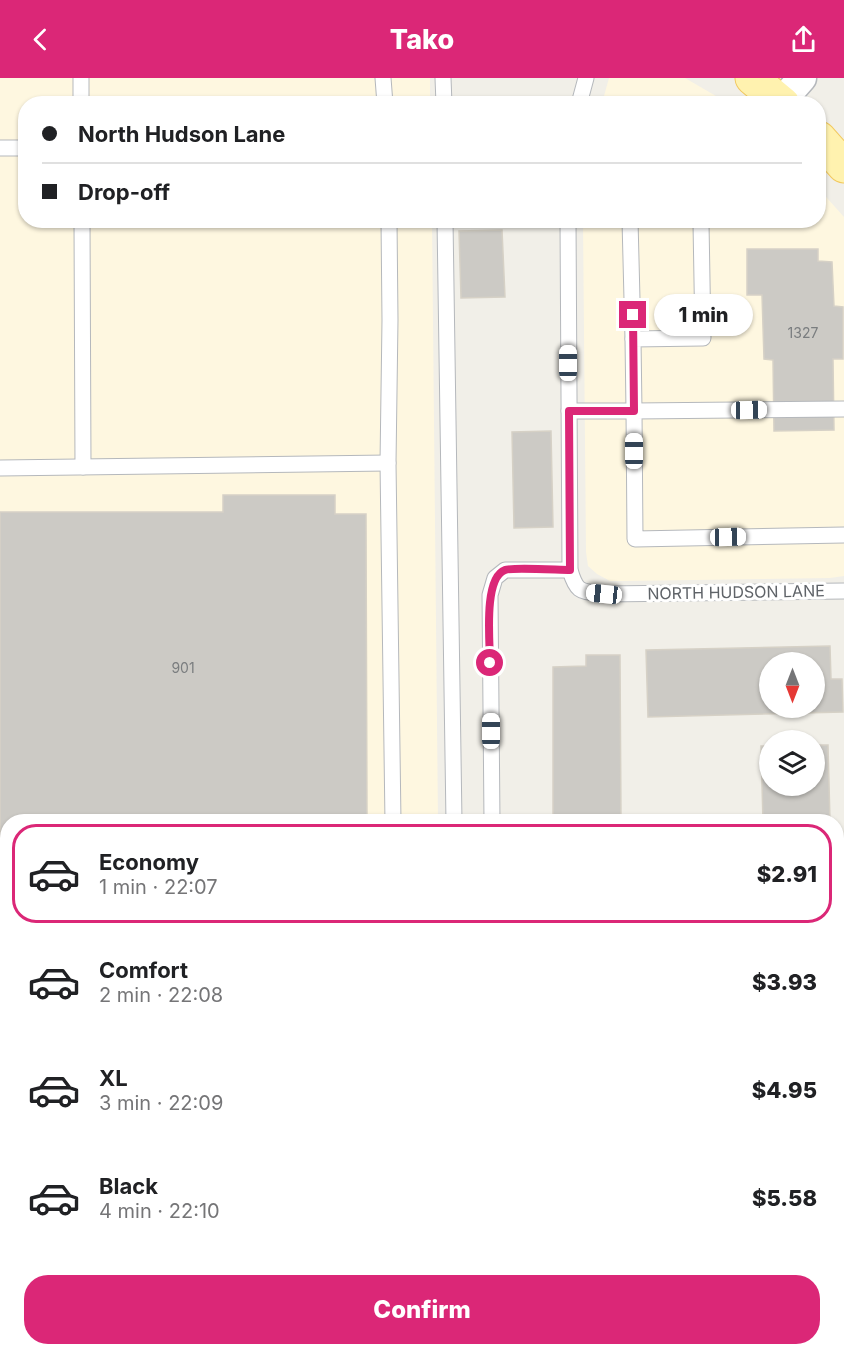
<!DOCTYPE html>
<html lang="en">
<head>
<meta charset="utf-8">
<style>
  :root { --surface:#fff; --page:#f6f6f6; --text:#202124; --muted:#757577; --line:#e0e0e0; --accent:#db2777 }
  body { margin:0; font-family:Inter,sans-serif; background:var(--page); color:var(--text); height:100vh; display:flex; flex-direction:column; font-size:22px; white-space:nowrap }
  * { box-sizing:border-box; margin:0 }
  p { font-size:20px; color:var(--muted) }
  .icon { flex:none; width:33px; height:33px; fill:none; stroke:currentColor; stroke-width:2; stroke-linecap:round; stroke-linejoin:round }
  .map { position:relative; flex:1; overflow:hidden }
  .drawer { position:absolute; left:0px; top:736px; width:844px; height:542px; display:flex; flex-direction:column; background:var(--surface); border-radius:24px 24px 0 0; box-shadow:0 2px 4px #0004 }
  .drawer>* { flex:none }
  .top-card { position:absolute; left:18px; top:18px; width:808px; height:132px; border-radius:24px; box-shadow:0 2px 4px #0004; display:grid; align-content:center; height:132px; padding:0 24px; background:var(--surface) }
  .needle { width:39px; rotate:180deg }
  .tools { position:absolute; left:759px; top:574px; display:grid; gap:12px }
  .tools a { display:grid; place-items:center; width:66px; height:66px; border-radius:50%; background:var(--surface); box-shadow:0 2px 4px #0004; font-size:30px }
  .end { position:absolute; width:27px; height:27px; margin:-14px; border:8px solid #db2777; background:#fff; box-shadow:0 0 0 3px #fff }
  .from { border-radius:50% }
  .bubble { position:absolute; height:42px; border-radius:21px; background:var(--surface); box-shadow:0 2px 4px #0004; font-size:20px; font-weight:800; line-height:42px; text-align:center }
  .car { position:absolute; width:18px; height:36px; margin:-18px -9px; border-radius:8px; box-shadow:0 0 4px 2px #0007; background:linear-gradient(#fff 24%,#345 0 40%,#fff 0 76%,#345 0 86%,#fff 0) }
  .top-card b { display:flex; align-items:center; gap:21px; height:57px; font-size:22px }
  .top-card b+b { border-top:2px solid var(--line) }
  .top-card i { width:15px; height:15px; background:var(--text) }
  ul { padding:10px 0 0; list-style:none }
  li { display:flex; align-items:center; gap:18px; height:99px; margin:0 12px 9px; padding:0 12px; border:3px solid transparent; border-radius:24px }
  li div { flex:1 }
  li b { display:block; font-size:22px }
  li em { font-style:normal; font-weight:800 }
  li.selected { border-color:var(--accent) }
  li>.icon { width:54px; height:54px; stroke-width:1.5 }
  .button { display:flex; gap:12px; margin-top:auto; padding:12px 24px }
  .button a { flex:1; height:69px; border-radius:24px; background:var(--accent); color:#fff; font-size:24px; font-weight:800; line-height:69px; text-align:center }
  header { display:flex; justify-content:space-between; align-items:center; height:78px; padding:0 24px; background:var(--accent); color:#fff; font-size:27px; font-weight:800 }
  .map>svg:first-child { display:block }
</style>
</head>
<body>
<header><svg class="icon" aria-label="back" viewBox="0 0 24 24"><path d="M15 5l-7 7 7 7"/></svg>Tako<svg class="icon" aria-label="share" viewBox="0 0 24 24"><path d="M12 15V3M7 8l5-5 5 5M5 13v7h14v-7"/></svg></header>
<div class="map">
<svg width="844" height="1277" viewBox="0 0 844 1277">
  <rect width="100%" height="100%" fill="#f1efe8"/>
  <g fill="#fef7e0">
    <path d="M0 0H430V25L26 26V142L432 143 438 744H8L7 896H0Z"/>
    <path d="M609 0H685L728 25H602Z"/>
    <path d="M819 111 844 139V498L830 500 624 503H610L597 496 588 488 586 474 583 143 819 142Z"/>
  </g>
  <g fill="#cccac5" stroke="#d6d1c6" stroke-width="1.5" fill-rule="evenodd">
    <path d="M502 152 505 219 461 220 459 153Z"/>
    <path d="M747 171H818V183L832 184 834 228 843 229V281H833L834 352 774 353 773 282 764 281 762 217H747Z"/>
    <path d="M551 353 553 449 514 450 512 354Z"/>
    <path d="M223 417H335V436H366L367 744H8V810H0V434H223Z"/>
    <path d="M830 568 831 601H842L843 634 648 639 646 572ZM770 585H814V630H770Z"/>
    <path d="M586 577H620L621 744H553V589L586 588Z"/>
    <path d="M814 667H828L830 744H763L761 668H770V708H814Z"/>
    <rect x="837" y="985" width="7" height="64"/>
    <rect x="0" y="1038" width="8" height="66"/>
    <path d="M0 1226H8V1270H23V1277H0Z"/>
    <rect x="52" y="1270" width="175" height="7"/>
    <rect x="250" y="1270" width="66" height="7"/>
    <rect x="586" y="1270" width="69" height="7"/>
    <path d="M736 1271 844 1273V1277H736Z"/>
  </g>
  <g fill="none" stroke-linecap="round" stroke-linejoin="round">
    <g stroke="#b5b8bc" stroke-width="17">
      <g id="lane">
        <path d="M81 0V26"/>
        <path d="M383 0 385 26"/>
        <path d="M443 0 444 26"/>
        <path d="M579 26 586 0"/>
        <path d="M0 70H26"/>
        <path d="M82 142 83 389"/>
        <path d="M389 142 390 242 388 385 393 744"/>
        <path d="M445 142 454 744"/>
        <path d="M568 142 570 492C577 516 581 513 605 516L844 513"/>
        <path d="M630 142 633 261"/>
        <path d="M844 331 634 333 635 461 844 457"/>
        <path d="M569 333H634L633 261 703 260 701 145 698 142"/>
        <path d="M0 390 388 385"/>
        <path d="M492 744 490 517 495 500 505 492H570"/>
        <path d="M0 843H8"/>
        <path d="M837 927 844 924"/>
        <path d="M0 940 8 939"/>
        <path d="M0 992H8"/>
        <path d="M837 1109H844"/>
        <path d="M355 1270V1277"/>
        <path d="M406 1270V1277"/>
        <path d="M534 1270V1277"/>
        <path d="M461 1277V1270"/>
      </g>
    </g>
    <g stroke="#b5b8bc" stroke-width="31">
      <path id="street" d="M781 24 802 0"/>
    </g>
    <g stroke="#f2c960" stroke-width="35">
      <g id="primary">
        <path d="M752 0 783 26"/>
        <path d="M819 60 844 88"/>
      </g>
    </g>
    <use href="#lane" stroke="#fff" stroke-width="15"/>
    <use href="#street" stroke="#fff" stroke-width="28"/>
    <use href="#primary" stroke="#fff2af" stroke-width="33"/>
  </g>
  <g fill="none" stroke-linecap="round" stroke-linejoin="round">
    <path stroke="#db2777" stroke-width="8" d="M490 585C490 565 483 500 505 492 512 489 559 492 570 492L569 333H634L633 237"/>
  </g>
  <g text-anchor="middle" stroke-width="6" stroke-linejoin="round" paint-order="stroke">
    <g font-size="14" fill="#7a7d7f">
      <text x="803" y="260">1327</text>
      <text x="183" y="595">901</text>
    </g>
    <g font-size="16" fill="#5f6368" stroke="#fff">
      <text transform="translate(736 514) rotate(-1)" y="6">NORTH HUDSON LANE</text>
    </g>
  </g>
</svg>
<div class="tools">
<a><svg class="needle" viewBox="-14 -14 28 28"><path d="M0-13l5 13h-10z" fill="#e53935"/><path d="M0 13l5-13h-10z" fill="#757577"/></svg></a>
<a><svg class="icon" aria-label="layers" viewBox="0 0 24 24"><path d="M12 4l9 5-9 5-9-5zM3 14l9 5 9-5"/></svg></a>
</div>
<i class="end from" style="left:490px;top:585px"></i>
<i class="end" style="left:633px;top:237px"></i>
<div class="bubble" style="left:654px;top:216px;width:99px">1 min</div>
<i class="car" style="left:568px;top:285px;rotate:0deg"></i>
<i class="car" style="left:749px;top:332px;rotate:89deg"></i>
<i class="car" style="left:634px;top:373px;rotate:0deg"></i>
<i class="car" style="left:728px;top:459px;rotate:89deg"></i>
<i class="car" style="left:604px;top:516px;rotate:276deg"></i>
<i class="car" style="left:491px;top:653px;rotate:0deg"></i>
<div class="top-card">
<b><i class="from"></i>North Hudson Lane</b>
<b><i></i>Drop-off</b>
</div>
<section class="drawer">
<ul>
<li class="selected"><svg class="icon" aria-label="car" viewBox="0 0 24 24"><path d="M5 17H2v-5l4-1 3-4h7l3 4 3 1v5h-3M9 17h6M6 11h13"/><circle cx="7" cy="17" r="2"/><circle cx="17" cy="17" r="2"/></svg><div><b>Economy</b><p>1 min · 22:07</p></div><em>$2.91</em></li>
<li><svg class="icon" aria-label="car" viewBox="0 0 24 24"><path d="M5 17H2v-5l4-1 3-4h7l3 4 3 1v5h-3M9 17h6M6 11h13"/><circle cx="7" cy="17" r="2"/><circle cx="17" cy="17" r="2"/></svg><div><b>Comfort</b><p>2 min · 22:08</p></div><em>$3.93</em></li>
<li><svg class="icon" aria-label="car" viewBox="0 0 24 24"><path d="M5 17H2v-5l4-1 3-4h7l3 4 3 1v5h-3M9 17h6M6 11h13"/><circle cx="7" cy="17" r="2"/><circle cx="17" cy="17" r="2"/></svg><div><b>XL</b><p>3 min · 22:09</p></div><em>$4.95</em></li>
<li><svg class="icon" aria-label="car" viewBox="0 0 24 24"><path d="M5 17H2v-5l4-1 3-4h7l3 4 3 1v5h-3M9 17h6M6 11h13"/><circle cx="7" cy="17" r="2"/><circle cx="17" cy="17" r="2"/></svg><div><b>Black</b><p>4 min · 22:10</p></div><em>$5.58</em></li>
</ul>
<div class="button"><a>Confirm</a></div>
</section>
</div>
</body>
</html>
